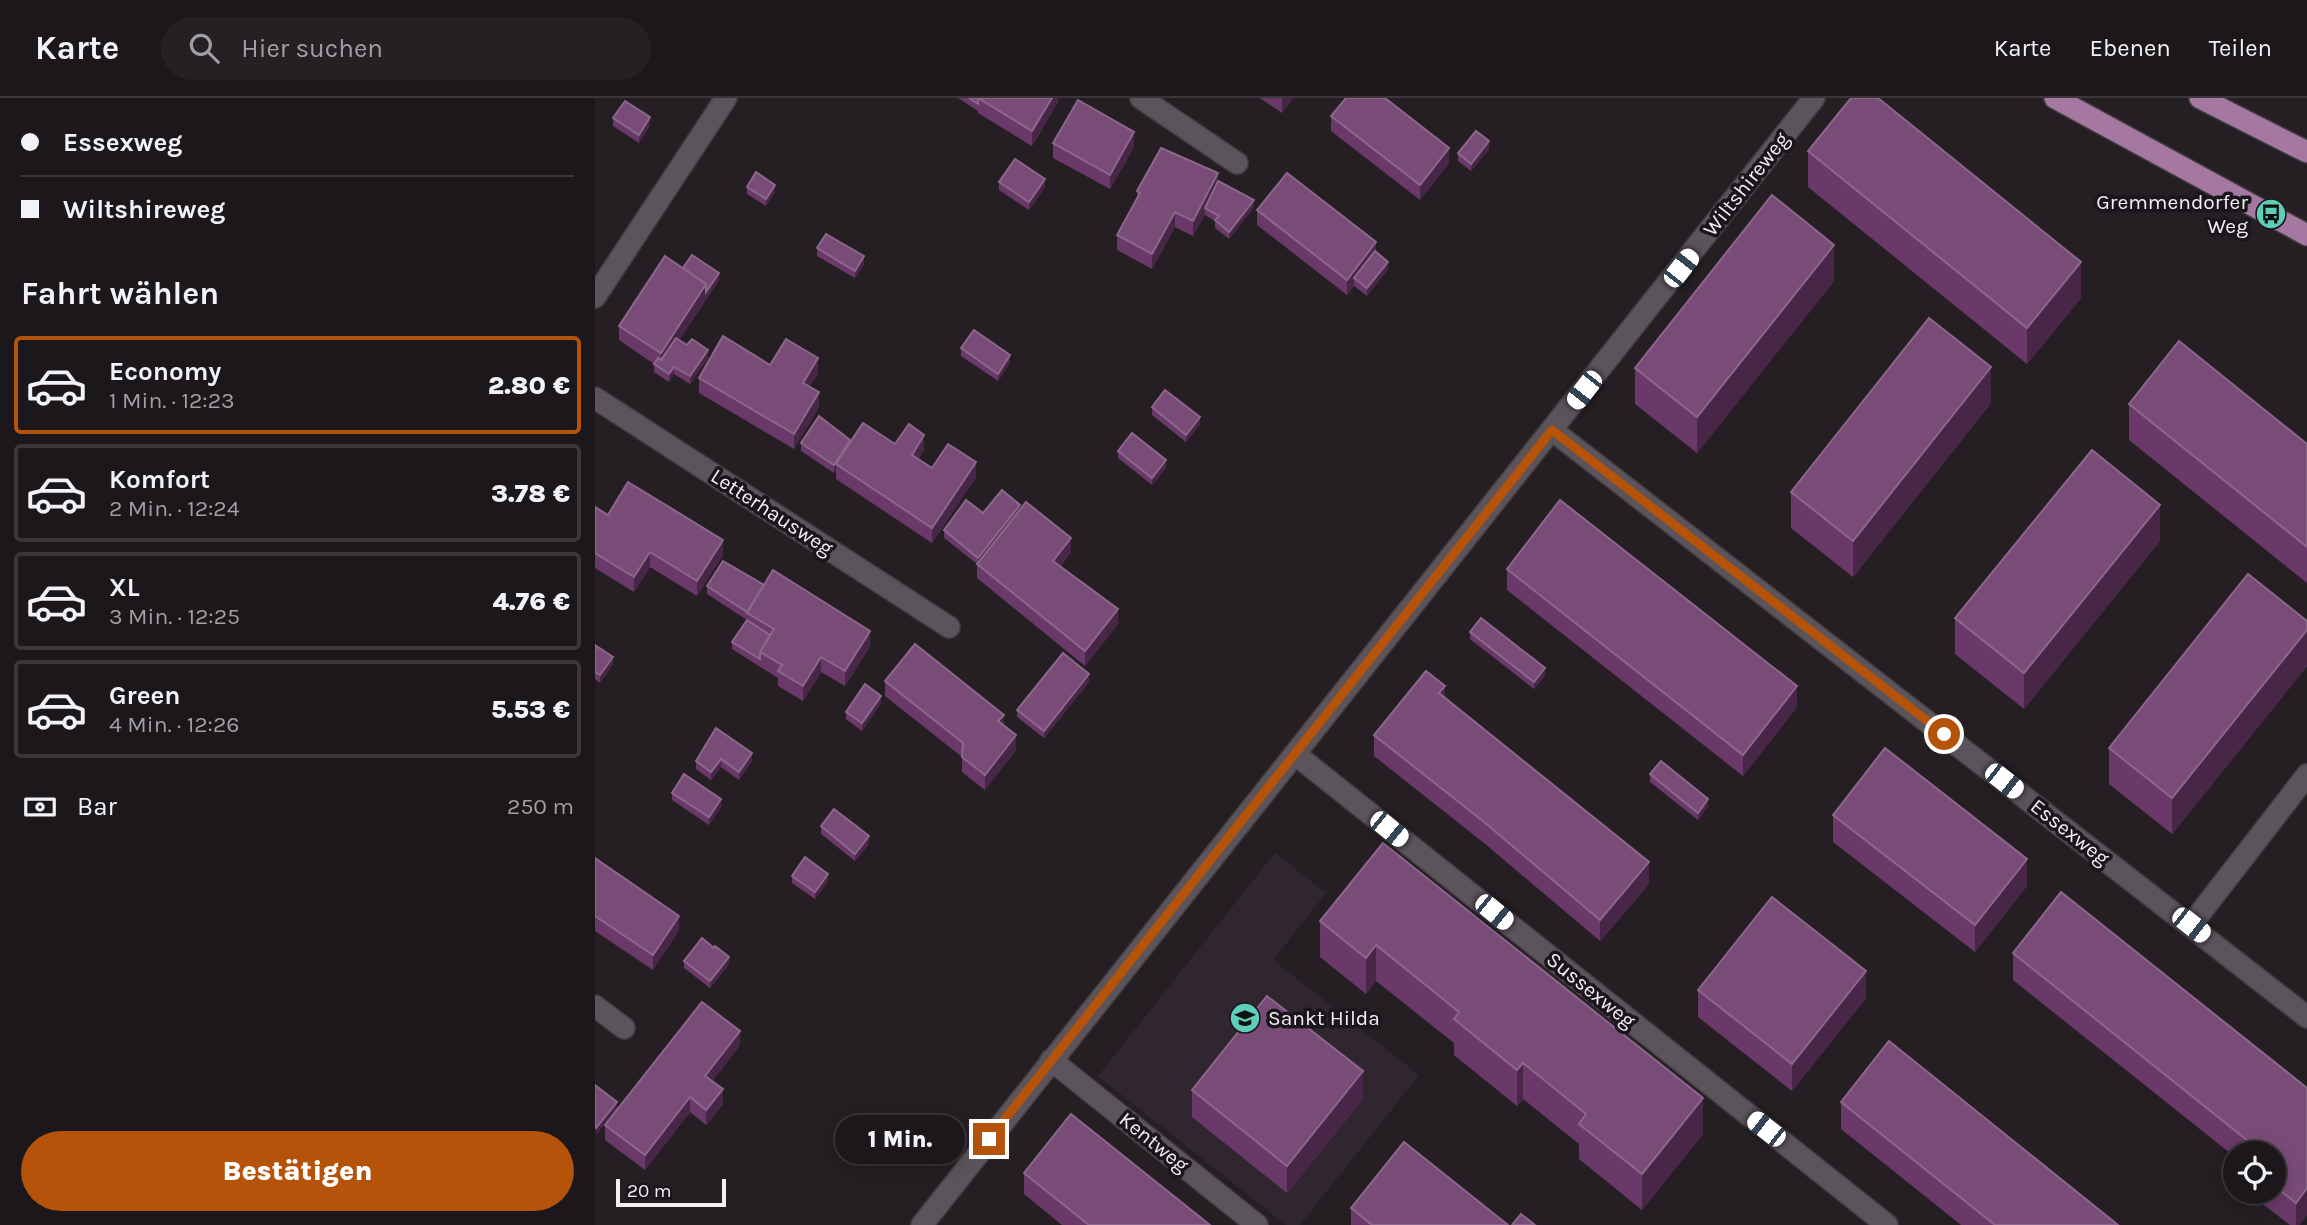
<!DOCTYPE html>
<html lang="de">
<head>
<meta charset="utf-8">
<style>
  :root { --surface:#1c171b; --page:#252024; --text:#f1f3f6; --muted:#a09fa3; --line:#3a363a; --accent:#b45309 }
  body { margin:0; font-family:Karla,sans-serif; background:var(--page); color:var(--text); height:100vh; display:flex; flex-direction:column; font-size:26px; white-space:nowrap }
  * { box-sizing:border-box; margin:0 }
  p { font-size:23px; color:var(--muted) }
  .icon { flex:none; width:38px; height:38px; fill:none; stroke:currentColor; stroke-width:2; stroke-linecap:round; stroke-linejoin:round }
  .map { position:relative; flex:1; overflow:hidden }
  .drawer { display:flex; flex-direction:column; background:var(--surface); width:595px }
  .drawer>* { flex:none }
  .top-card { display:grid; align-content:center; height:154px; padding:0 21px; background:var(--surface) }
  .buttons { position:absolute; left:1628px; top:1043px; display:grid; gap:14px }
  .buttons a { display:grid; place-items:center; width:63px; height:63px; border-radius:50%; background:var(--surface); box-shadow:0 4px 18px #0003,0 0 0 2px var(--line); font-size:35px }
  .scale { position:absolute; left:21px; bottom:18px; width:110px; box-sizing:border-box; padding-left:7px; border:4px solid #f4eff3; border-top:0; font-size:19px; line-height:24px; white-space:nowrap; color:#f4eff3; -webkit-text-stroke:5px #1b161b; paint-order:stroke }
  .end { position:absolute; width:32px; height:32px; margin:-16px; border:9px solid #b45309; background:#fff; box-shadow:0 0 0 4px #fff }
  .from { border-radius:50% }
  .bubble { position:absolute; height:49px; border-radius:24px; background:var(--surface); box-shadow:0 4px 18px #0003,0 0 0 2px var(--line); font-size:23px; font-weight:800; line-height:49px; text-align:center }
  .car { position:absolute; width:21px; height:42px; margin:-21px -10px; border-radius:9px; box-shadow:0 0 5px 2px #0007; background:linear-gradient(#fff 24%,#345 0 40%,#fff 0 76%,#345 0 86%,#fff 0) }
  .top-card b { display:flex; align-items:center; gap:24px; height:66px; font-size:26px }
  .top-card b+b { border-top:2px solid var(--line) }
  .top-card i { width:18px; height:18px; background:var(--text) }
  ul { padding:0; list-style:none }
  li { display:flex; align-items:center; gap:21px; height:98px; margin:0 14px 10px; padding:0 7px; border:4px solid var(--line); border-radius:7px }
  li div { flex:1 }
  li b { display:block; font-size:26px }
  li em { font-style:normal; font-weight:800 }
  li.active { border-color:var(--accent) }
  li>.icon { width:63px; height:63px; stroke-width:1.5 }
  h2 { padding:0 21px; font-size:32px; line-height:84px }
  .pay { display:flex; align-items:center; gap:18px; height:77px; padding:0 21px; font-size:26px }
  .pay p { margin-inline-start:auto }
  .button { display:flex; gap:14px; margin-top:auto; padding:14px 21px }
  .button a { flex:1; height:80px; border-radius:42px; background:var(--accent); color:#fff; font-size:28px; font-weight:800; line-height:80px; text-align:center }
  header { display:flex; align-items:center; gap:42px; box-sizing:border-box; height:98px; padding:0 35px; background:var(--surface); border-bottom:2px solid var(--line) }
  header strong { font-size:33px }
  nav { display:flex; gap:38px; margin-inline-start:auto; font-size:24px }
  .search { width:490px; height:63px; background:var(--page); display:flex; align-items:center; gap:18px; box-sizing:border-box; padding:0 24px; border-radius:38px; color:var(--muted); font-size:26px }
  main { display:flex; flex:1; min-height:0 }
  .map>svg:first-child { display:block }
</style>
</head>
<body>
<header>
<strong>Karte</strong>
<div class="search"><svg class="icon" aria-label="search" viewBox="0 0 24 24"><circle cx="10" cy="10" r="6"/><path d="M15 15l6 6"/></svg>Hier suchen</div>
<nav><a>Karte</a><a>Ebenen</a><a>Teilen</a></nav>
</header>
<main>
<section class="drawer">
<div class="top-card">
<b><i class="from"></i>Essexweg</b>
<b><i></i>Wiltshireweg</b>
</div>
<h2>Fahrt wählen</h2>
<ul>
<li class="active"><svg class="icon" aria-label="car" viewBox="0 0 24 24"><path d="M5 17H2v-5l4-1 3-4h7l3 4 3 1v5h-3M9 17h6M6 11h13"/><circle cx="7" cy="17" r="2"/><circle cx="17" cy="17" r="2"/></svg><div><b>Economy</b><p>1 Min. · 12:23</p></div><em>2.80 €</em></li>
<li><svg class="icon" aria-label="car" viewBox="0 0 24 24"><path d="M5 17H2v-5l4-1 3-4h7l3 4 3 1v5h-3M9 17h6M6 11h13"/><circle cx="7" cy="17" r="2"/><circle cx="17" cy="17" r="2"/></svg><div><b>Komfort</b><p>2 Min. · 12:24</p></div><em>3.78 €</em></li>
<li><svg class="icon" aria-label="car" viewBox="0 0 24 24"><path d="M5 17H2v-5l4-1 3-4h7l3 4 3 1v5h-3M9 17h6M6 11h13"/><circle cx="7" cy="17" r="2"/><circle cx="17" cy="17" r="2"/></svg><div><b>XL</b><p>3 Min. · 12:25</p></div><em>4.76 €</em></li>
<li><svg class="icon" aria-label="car" viewBox="0 0 24 24"><path d="M5 17H2v-5l4-1 3-4h7l3 4 3 1v5h-3M9 17h6M6 11h13"/><circle cx="7" cy="17" r="2"/><circle cx="17" cy="17" r="2"/></svg><div><b>Green</b><p>4 Min. · 12:26</p></div><em>5.53 €</em></li>
</ul>
<div class="pay"><svg class="icon" aria-label="cash" viewBox="0 0 24 24"><path d="M3 7h18v10H3z"/><circle cx="12" cy="12" r="2"/></svg>Bar<p>250 m</p></div>
<div class="button"><a>Bestätigen</a></div>
</section>
<div class="map">
<svg width="1712" height="1127" viewBox="0 0 1712 1127">
  <rect width="100%" height="100%" fill="#251f24"/>
  <path fill="#302630" d="M680 755 731 795 678 862 824 977 705 1127H691L503 978Z"/>
  <g fill="none" stroke-linecap="round" stroke-linejoin="round">
    <g stroke="#413c40" stroke-width="24">
      <g id="minor">
        <path d="M546 0 642 65"/>
        <path d="M0 199 131 0"/>
        <path d="M0 300 354 529"/>
        <path d="M957 332 1712 919"/>
        <path d="M700 656 1292 1127"/>
        <path d="M1596 827 1712 677"/>
        <path d="M0 908 29 930"/>
        <path d="M456 962 662 1127"/>
        <path d="M327 1127 1219 0"/>
      </g>
    </g>
    <g stroke="#413c40" stroke-width="24">
      <g id="major">
        <path d="M1460 0 1712 137"/>
        <path d="M1605 0 1712 54"/>
      </g>
    </g>
    <use href="#minor" stroke="#5b545b" stroke-width="21"/>
    <use href="#major" stroke="#a478a1" stroke-width="21"/>
  </g>
  <g fill="#6a3969">
    <path d="M363 0H463V4L437 48 383 15V13Z"/>
    <path d="M665 0H698L687 15Z"/>
    <path d="M736 18 854 65 825 102 736 33Z"/>
    <path d="M18 20 55 27 44 45 18 28Z"/>
    <path d="M458 45 539 49 515 91 458 60Z"/>
    <path d="M894 51 876 73 863 63V55Z"/>
    <path d="M1213 53 1486 200 1432 266 1213 89Z"/>
    <path d="M623 83 659 109 634 141 620 130V123L610 117V116L598 138 580 129 557 171 522 152V137L542 100V93Z"/>
    <path d="M404 84 450 89 434 112 404 92Z"/>
    <path d="M152 89 180 94 171 108 152 96Z"/>
    <path d="M662 112 781 154 793 171 772 198 759 188 752 197 662 127Z"/>
    <path d="M222 150 269 166 260 180 222 158Z"/>
    <path d="M88 170 124 182 84 242 113 260 95 286 79 276 74 284 59 274V266L24 242V228Z"/>
    <path d="M1239 183 1102 355 1040 306V270Z"/>
    <path d="M366 250 415 264 403 283 366 258Z"/>
    <path d="M175 267 223 275 214 289 224 309 199 351 104 295V280Z"/>
    <path d="M1396 305 1258 479 1196 430V394Z"/>
    <path d="M1534 306 1712 346V485L1534 342Z"/>
    <path d="M557 309 605 326 591 344 557 317Z"/>
    <path d="M206 345H255L300 346 329 352 323 361 337 370 381 379 337 445 241 381V372L239 375 206 353Z"/>
    <path d="M523 353 571 370 557 387 523 360Z"/>
    <path d="M0 409 13 417 128 457 102 498 55 469 39 494 0 470Z"/>
    <path d="M425 411 476 454 466 468 523 526 490 568 382 480V466L349 440V432L388 415Z"/>
    <path d="M1565 443 1429 611 1360 556V520Z"/>
    <path d="M912 471 1202 609 1148 678 912 492Z"/>
    <path d="M169 487 275 548 250 588 226 574 208 603 183 588V580L137 551V544L152 522 112 496V488Z"/>
    <path d="M1712 523V568L1577 736 1514 686V650Z"/>
    <path d="M875 534 950 578 939 591 875 541Z"/>
    <path d="M0 547 18 566 5 585 0 581Z"/>
    <path d="M290 583 409 628 421 652 390 692 367 674V659L290 598Z"/>
    <path d="M494 584 449 640 422 619V612Z"/>
    <path d="M850 600 1054 786 1005 843 889 745 779 658V637Z"/>
    <path d="M286 605 267 633 251 621V614Z"/>
    <path d="M121 630 157 663 144 682 126 669 116 682 101 671V663Z"/>
    <path d="M1055 676 1113 708 1103 722 1055 684Z"/>
    <path d="M77 695 126 709 114 727 77 702Z"/>
    <path d="M1238 717 1432 788 1380 854 1238 744Z"/>
    <path d="M226 728 274 746 260 763 226 736Z"/>
    <path d="M788 745 1108 1036 1047 1112 984 1061V1046L928 1001 922 1008 859 957V945L781 883 771 896 725 859V823Z"/>
    <path d="M0 760 84 832 58 872 0 833Z"/>
    <path d="M197 778 233 783 220 801 197 785Z"/>
    <path d="M1418 855 1712 990V1117L1704 1127H1695L1652 1094H1678V1055H1640V1059L1418 882Z"/>
    <path d="M89 863 134 866 115 890 89 870Z"/>
    <path d="M1103 892 1271 900 1197 993 1103 919Z"/>
    <path d="M145 947 117 983 128 1006 111 1027 95 1014 50 1072 10 1042V1027Z"/>
    <path d="M597 992 768 1001 692 1095 597 1019Z"/>
    <path d="M1246 1004 1523 1127H1366L1246 1031Z"/>
    <path d="M429 1075 615 1127H467L429 1096Z"/>
    <path d="M756 1110 913 1127H756Z"/>
  </g>
  <g fill="#482647">
    <path d="M457 0H463V4L437 48V33Z"/>
    <path d="M688 0H698L687 15V1Z"/>
    <path d="M55 19V27L44 45V37Z"/>
    <path d="M539 34V49L515 91V77Z"/>
    <path d="M894 43V51L876 73V66Z"/>
    <path d="M854 50V65L825 102V87Z"/>
    <path d="M623 75V90L610 110V116L598 138V123Z"/>
    <path d="M450 81V89L434 112V104Z"/>
    <path d="M180 87V94L171 108V101Z"/>
    <path d="M659 102V109L634 141V134Z"/>
    <path d="M580 114V129L557 171V156Z"/>
    <path d="M781 144V159L759 180V188L752 197V182Z"/>
    <path d="M1239 147V183L1102 355V319Z"/>
    <path d="M269 158V166L260 180V173Z"/>
    <path d="M793 164V171L772 198V190Z"/>
    <path d="M1486 164V200L1432 266V230Z"/>
    <path d="M124 175V182L111 201V194Z"/>
    <path d="M111 186V201L66 270V255Z"/>
    <path d="M113 252V260L95 286V278Z"/>
    <path d="M415 257V264L403 283V276Z"/>
    <path d="M223 260V275L208 299V285Z"/>
    <path d="M79 269V276L74 284V276Z"/>
    <path d="M1396 269V305L1258 479V443Z"/>
    <path d="M224 294V309L199 351V336Z"/>
    <path d="M605 319V326L591 344V337Z"/>
    <path d="M329 337V352L317 371V357Z"/>
    <path d="M255 342V349L241 366V372L239 375V367Z"/>
    <path d="M571 362V370L557 387V380Z"/>
    <path d="M381 364V379L337 445V430Z"/>
    <path d="M425 407V414L383 467V460Z"/>
    <path d="M1565 407V443L1429 611V575Z"/>
    <path d="M476 440V454L458 478V463Z"/>
    <path d="M128 442V457L102 498V483Z"/>
    <path d="M55 454V469L39 494V479Z"/>
    <path d="M523 511V526L490 568V553Z"/>
    <path d="M1712 532V568L1577 736V700Z"/>
    <path d="M275 533V548L250 588V573Z"/>
    <path d="M18 559V566L5 585V577Z"/>
    <path d="M226 559V574L208 603V588Z"/>
    <path d="M950 570V578L939 591V584Z"/>
    <path d="M494 576V584L449 640V633Z"/>
    <path d="M850 588V609L844 595Z"/>
    <path d="M1202 588V609L1148 678V657Z"/>
    <path d="M286 598V605L267 633V625Z"/>
    <path d="M409 617V632L403 623Z"/>
    <path d="M421 637V652L390 692V677Z"/>
    <path d="M157 655V663L144 682V674Z"/>
    <path d="M126 661V669L116 682V674Z"/>
    <path d="M126 701V709L114 727V719Z"/>
    <path d="M1113 701V708L1103 722V715Z"/>
    <path d="M274 738V746L260 763V756Z"/>
    <path d="M1432 761V788L1380 854V827Z"/>
    <path d="M1054 764V786L1005 843V822Z"/>
    <path d="M233 776V783L220 801V794Z"/>
    <path d="M84 818V832L58 872V857Z"/>
    <path d="M781 847V883L771 896V860Z"/>
    <path d="M134 859V866L115 890V883Z"/>
    <path d="M1271 873V900L1197 993V966Z"/>
    <path d="M145 933V947L110 993V978Z"/>
    <path d="M928 965V1001L922 1008V972Z"/>
    <path d="M768 973V1001L692 1095V1068Z"/>
    <path d="M128 991V1006L111 1027V1012Z"/>
    <path d="M95 999V1014L50 1072V1057Z"/>
    <path d="M1108 1000V1036L1047 1112V1076Z"/>
    <path d="M22 1004V1011L1 1037V1030Z"/>
    <path d="M1712 1090V1117L1704 1127H1701V1105Z"/>
  </g>
  <g fill="#794c78" stroke="#8c668b" stroke-width="2">
    <path d="M374 0H383V6Z"/>
    <path d="M383 0H457L437 33Z"/>
    <path d="M751 0H790L854 50 825 87 736 18Z"/>
    <path d="M1256 0H1283L1486 164 1432 230 1213 53Z"/>
    <path d="M483 2 539 34 515 77 458 45Z"/>
    <path d="M30 3 55 19 44 37 18 20Z"/>
    <path d="M881 33 894 43 876 66 863 55Z"/>
    <path d="M566 50 623 75 598 123 580 114 557 156 522 137 545 95 542 93Z"/>
    <path d="M420 61 450 81 434 104 404 84Z"/>
    <path d="M161 74 180 87 171 101 152 89Z"/>
    <path d="M692 75 781 144 752 182 662 112Z"/>
    <path d="M623 83 659 102 634 134 620 122 624 118 610 110Z"/>
    <path d="M1177 97 1239 147 1102 319 1040 270Z"/>
    <path d="M231 136 269 158 260 173 222 150Z"/>
    <path d="M780 153 793 164 772 190 759 180Z"/>
    <path d="M97 157 124 175 111 194V186L88 170Z"/>
    <path d="M70 158 111 186 66 255 24 228Z"/>
    <path d="M1334 220 1396 269 1258 443 1196 394Z"/>
    <path d="M379 232 415 257 403 276 366 250Z"/>
    <path d="M128 238 175 267 191 241 223 260 208 285 224 294 199 336 104 280Z"/>
    <path d="M81 240 92 247 97 241 113 252 95 278 79 269 74 276 59 266 63 260 66 262Z"/>
    <path d="M1584 243 1712 346V449L1534 306Z"/>
    <path d="M570 292 605 319 591 337 557 309Z"/>
    <path d="M224 318 255 342 239 367 206 345Z"/>
    <path d="M268 325 300 346 314 326 329 337 317 357 337 370 353 346 381 364 337 430 241 366Z"/>
    <path d="M537 335 571 362 557 380 523 353Z"/>
    <path d="M1497 352 1565 407 1429 575 1360 520Z"/>
    <path d="M33 384 128 442 102 483 55 454 39 479 0 455V409L13 417Z"/>
    <path d="M407 392 425 407 383 460 349 432 371 402 388 415Z"/>
    <path d="M965 402 1202 588 1148 657 912 471Z"/>
    <path d="M431 404 476 440 458 463 523 511 490 553 382 466Z"/>
    <path d="M128 463 169 487 152 514 112 488Z"/>
    <path d="M178 472 275 533 250 573 226 559 208 588 183 573 187 567 165 554 179 531 152 515Z"/>
    <path d="M1653 476 1712 523V532L1577 700 1514 650Z"/>
    <path d="M886 520 950 570 939 584 875 534Z"/>
    <path d="M152 522 175 537 165 554V561L137 544Z"/>
    <path d="M320 546 409 617 403 623 421 637 390 677 367 659 368 645 290 583Z"/>
    <path d="M0 547 18 559 5 577 0 574Z"/>
    <path d="M468 555 494 576 449 633 422 612Z"/>
    <path d="M831 573 850 588 844 595 1054 764 1005 822 889 724 779 637Z"/>
    <path d="M270 586 286 598 267 625 251 614Z"/>
    <path d="M121 630 157 655 144 674 126 661 116 674 101 663Z"/>
    <path d="M1290 650 1432 761 1380 827 1238 717Z"/>
    <path d="M1066 663 1113 701 1103 715 1055 676Z"/>
    <path d="M89 676 126 701 114 719 77 695Z"/>
    <path d="M239 711 274 738 260 756 226 728Z"/>
    <path d="M788 745 1108 1000 1047 1076 984 1026 991 1016 928 965 922 972 859 921 864 914 781 847 771 860 725 823Z"/>
    <path d="M210 759 233 776 220 794 197 778Z"/>
    <path d="M0 760 84 818 58 857 0 818Z"/>
    <path d="M1466 794 1712 990V1090L1701 1105 1678 1087V1055H1643L1653 1043 1418 855Z"/>
    <path d="M1177 799 1271 873 1197 966 1103 892Z"/>
    <path d="M107 840 119 850 120 848 134 859 115 883 89 863Z"/>
    <path d="M672 898 768 973 692 1068 597 992Z"/>
    <path d="M107 904 145 933 110 978 128 991 111 1012 95 999 50 1057 10 1027Z"/>
    <path d="M1294 943 1523 1127H1400L1246 1004Z"/>
    <path d="M0 987 22 1004 1 1030 0 1029Z"/>
    <path d="M476 1016 615 1127H494L429 1075Z"/>
    <path d="M809 1044 913 1127H777L756 1110Z"/>
    <path d="M926 1116 940 1127H917Z"/>
  </g>
  <g fill="none" stroke-linecap="round" stroke-linejoin="round">
    <path stroke="#b45309" stroke-width="9" d="M394 1041 957 332 1349 636"/>
  </g>
  <defs>
    <g id="bus-disc" transform="scale(1.575)"><circle r="9.5" fill="#5eceb8" stroke="#1b161b"/><path d="M-5-6H5V4H4V6H2V4H-2V6H-4V4H-5ZM-3.5-4V0h7V-4ZM-3.5 1.2v1.5H-2V1.2ZM2 1.2v1.5H3.5V1.2Z" fill="#111"/></g>
    <g id="school-disc" transform="scale(1.575)"><circle r="9.5" fill="#5eceb8" stroke="#1b161b"/><path d="M0-5L7-2L0 1L-7-2ZM-4 1L0 2.5L4 1V4Q0 6-4 4Z" fill="#111"/></g>
  </defs>
  <g fill-rule="evenodd">
    <use href="#bus-disc" x="1676" y="116"/>
    <use href="#school-disc" x="650" y="920"/>
  </g>
  <g text-anchor="middle" stroke-width="7" stroke-linejoin="round" paint-order="stroke">
    <g font-size="21" fill="#f4eff3" stroke="#1b161b">
      <text transform="translate(1151 86) rotate(-52)" y="7">Wiltshireweg</text>
      <text transform="translate(177 414) rotate(33)" y="7">Letterhausweg</text>
      <text transform="translate(1475 734) rotate(38)" y="7">Essexweg</text>
      <text transform="translate(996 892) rotate(39)" y="7">Sussexweg</text>
      <text transform="translate(559 1044) rotate(39)" y="7">Kentweg</text>
    </g>
    <g font-size="21" fill="#f4eff3" stroke="#1b161b" text-anchor="end">
      <text x="1653" y="111">Gremmendorfer<tspan x="1653" dy="24">Weg</tspan></text>
      <text x="673" y="927" text-anchor="start">Sankt Hilda</text>
    </g>
  </g>
</svg>
<div class="buttons">
<a><svg class="icon" aria-label="locate" viewBox="0 0 24 24"><circle cx="12" cy="12" r="6"/><path d="M12 2v4M12 18v4M2 12h4M18 12h4"/></svg></a>
</div>
<div class="scale">20 m</div>
<i class="end from" style="left:1349px;top:636px"></i>
<i class="end" style="left:394px;top:1041px"></i>
<div class="bubble" style="left:240px;top:1017px;width:130px">1 Min.</div>
<i class="car" style="left:1086px;top:170px;rotate:38deg"></i>
<i class="car" style="left:989px;top:292px;rotate:218deg"></i>
<i class="car" style="left:1409px;top:683px;rotate:128deg"></i>
<i class="car" style="left:794px;top:731px;rotate:129deg"></i>
<i class="car" style="left:899px;top:814px;rotate:129deg"></i>
<i class="car" style="left:1596px;top:827px;rotate:128deg"></i>
<i class="car" style="left:1171px;top:1031px;rotate:308deg"></i>
</div>
</main>
</body>
</html>
